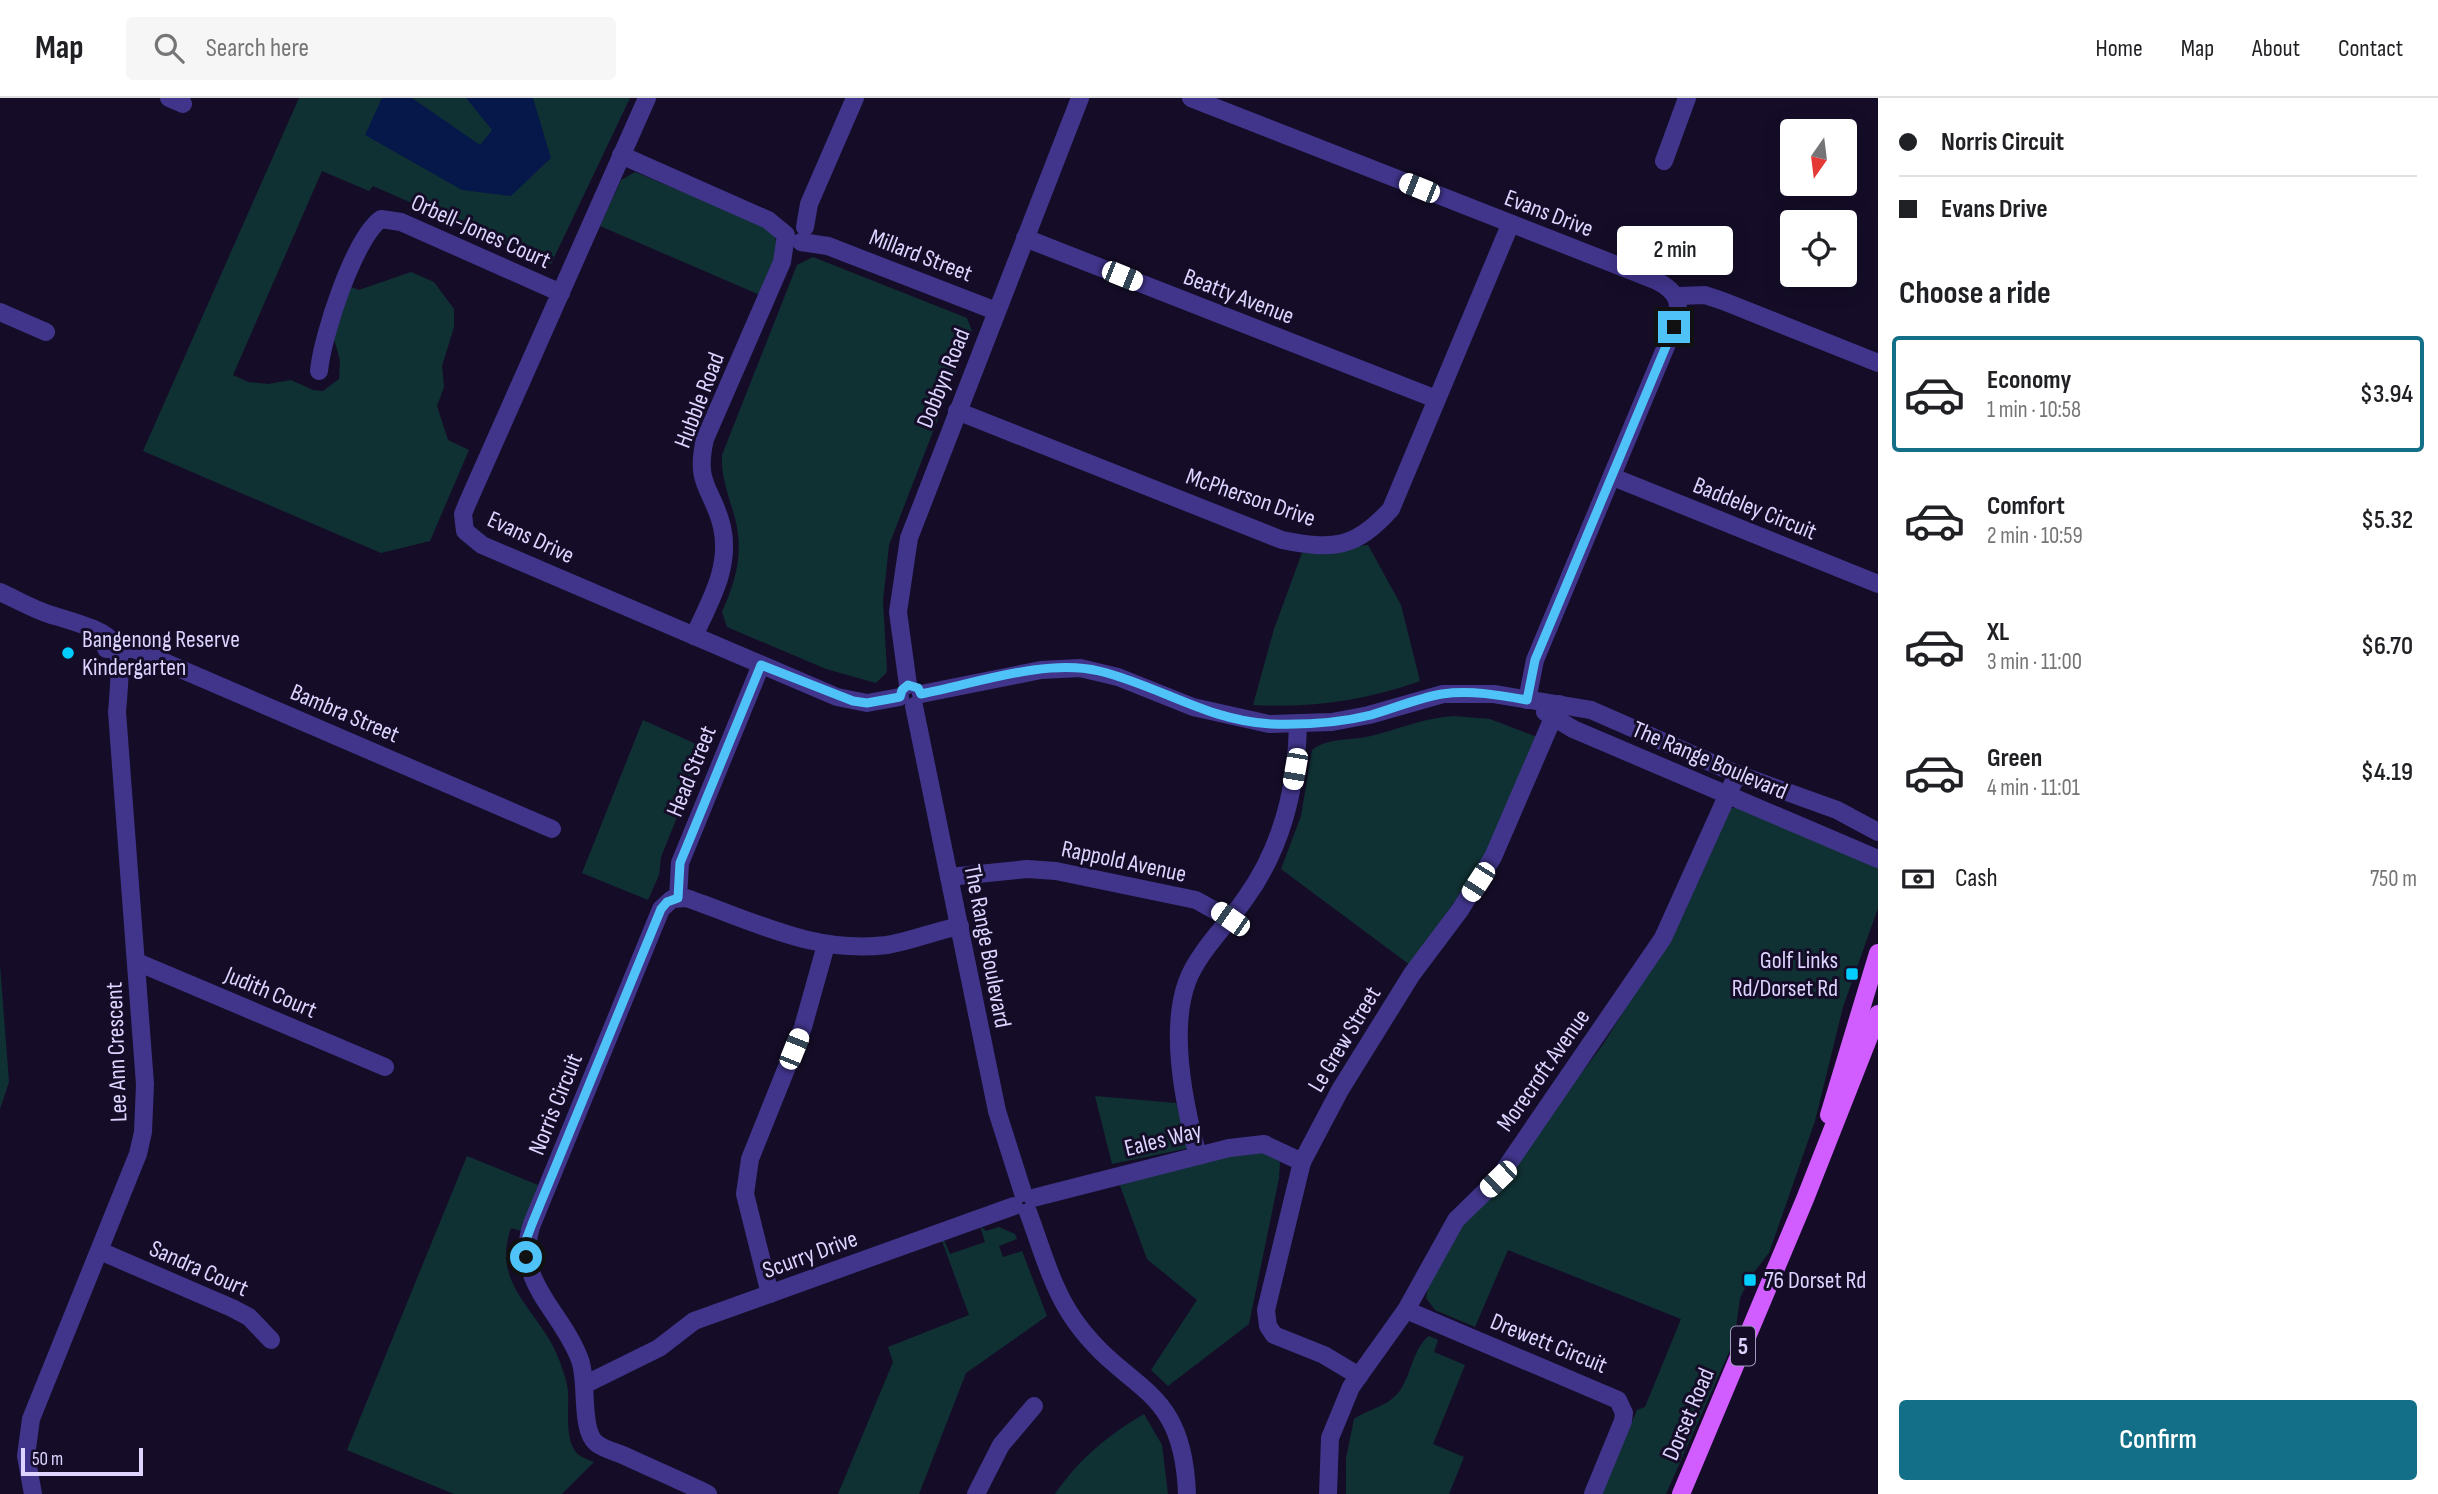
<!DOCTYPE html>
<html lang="en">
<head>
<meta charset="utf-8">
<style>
  :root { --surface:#fff; --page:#f6f6f6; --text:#202124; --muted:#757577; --line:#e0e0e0; --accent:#126f87 }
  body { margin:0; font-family:"Sofia Sans Condensed",sans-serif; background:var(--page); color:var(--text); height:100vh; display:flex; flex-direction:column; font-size:26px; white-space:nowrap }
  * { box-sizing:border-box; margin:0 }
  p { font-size:23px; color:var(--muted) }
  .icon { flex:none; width:38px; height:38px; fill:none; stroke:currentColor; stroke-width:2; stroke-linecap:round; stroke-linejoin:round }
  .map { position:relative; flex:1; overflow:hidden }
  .details { display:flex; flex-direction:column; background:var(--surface); width:560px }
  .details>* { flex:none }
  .guide { display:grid; align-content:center; height:154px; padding:0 21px; background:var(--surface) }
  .needle { width:46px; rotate:194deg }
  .controls { position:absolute; left:1780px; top:21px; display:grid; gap:14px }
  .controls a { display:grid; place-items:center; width:77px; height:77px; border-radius:7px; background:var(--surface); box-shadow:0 4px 18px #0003; font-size:35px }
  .scale { position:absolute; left:21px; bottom:18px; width:122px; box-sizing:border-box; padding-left:7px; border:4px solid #ddd5ff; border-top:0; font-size:19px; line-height:24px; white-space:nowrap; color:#ddd5ff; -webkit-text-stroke:5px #150d28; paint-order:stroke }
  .end { position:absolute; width:32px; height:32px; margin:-16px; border:9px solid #4fc3f7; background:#111; box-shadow:0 0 0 4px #111 }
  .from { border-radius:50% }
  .bubble { position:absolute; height:49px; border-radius:7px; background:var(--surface); box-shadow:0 4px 18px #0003; font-size:23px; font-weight:600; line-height:49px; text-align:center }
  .car { position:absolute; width:21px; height:42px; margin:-21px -10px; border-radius:9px; box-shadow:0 0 5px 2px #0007; background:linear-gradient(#fff 24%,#345 0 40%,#fff 0 76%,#345 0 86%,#fff 0) }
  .guide b { display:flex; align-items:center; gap:24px; height:66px; font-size:26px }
  .guide b+b { border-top:2px solid var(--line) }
  .guide i { width:18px; height:18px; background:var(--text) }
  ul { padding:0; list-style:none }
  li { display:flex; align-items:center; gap:21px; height:116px; margin:0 14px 10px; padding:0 7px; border:4px solid transparent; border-radius:7px }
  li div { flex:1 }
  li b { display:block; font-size:26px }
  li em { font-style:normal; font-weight:600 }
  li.active { border-color:var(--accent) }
  li>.icon { width:63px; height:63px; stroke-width:1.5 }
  h2 { padding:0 21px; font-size:32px; line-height:84px }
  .pay { display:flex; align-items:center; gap:18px; height:77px; padding:0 21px; font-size:26px }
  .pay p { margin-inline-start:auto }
  .action { display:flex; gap:14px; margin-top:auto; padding:14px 21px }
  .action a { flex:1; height:80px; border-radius:7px; background:var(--accent); color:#fff; font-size:28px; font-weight:600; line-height:80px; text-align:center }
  header { display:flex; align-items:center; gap:42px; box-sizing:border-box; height:98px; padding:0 35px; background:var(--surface); border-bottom:2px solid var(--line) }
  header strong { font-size:33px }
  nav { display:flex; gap:38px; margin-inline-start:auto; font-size:24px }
  .search { width:490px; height:63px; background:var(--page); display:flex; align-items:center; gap:18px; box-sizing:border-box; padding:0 24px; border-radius:7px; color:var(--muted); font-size:26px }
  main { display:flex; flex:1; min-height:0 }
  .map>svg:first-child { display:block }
</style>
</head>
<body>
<header>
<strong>Map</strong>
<div class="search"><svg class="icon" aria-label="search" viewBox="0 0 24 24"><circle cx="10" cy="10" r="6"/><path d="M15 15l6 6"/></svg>Search here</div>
<nav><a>Home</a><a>Map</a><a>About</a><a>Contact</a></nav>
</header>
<main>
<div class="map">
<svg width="1878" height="1396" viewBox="0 0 1878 1396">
  <rect width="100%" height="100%" fill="#150d28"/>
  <g fill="#103133">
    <path d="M299 0H630L551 166 373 88 369 93 322 73 233 277 248 284 268 286 291 282 313 292 323 293 339 281 340 262 333 238 351 189 359 192 411 174 434 184 454 211V229L442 268 444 289 437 308 448 342 469 352 430 443 381 455 143 353Z"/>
    <path d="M635 74 770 130C786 153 770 174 760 197L600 128 621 82Z"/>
    <path d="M813 159 967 220 972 233 889 447 883 503 887 574 876 585 826 571 727 529 722 514C736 482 744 455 735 420 729 398 721 380 722 357L797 167Z"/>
    <path d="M1368 447 1401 507 1420 583C1364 603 1312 610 1253 607L1274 531 1302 455Z"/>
    <path d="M1453 618 1490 621 1537 639 1485 760 1410 867 1281 771 1301 718 1312 652C1329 639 1351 643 1371 638 1399 631 1424 620 1453 618Z"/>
    <path d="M643 622 705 650 661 759 659 777 648 802 582 775Z"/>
    <path d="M1731 710H1746L1878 767V810L1843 909 1815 1023 1769 1155 1751 1178 1740 1200 1734 1243 1666 1396H1602L1637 1312 1645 1309 1681 1221 1508 1152 1475 1229 1435 1212 1426 1200 1428 1189 1469 1114 1525 1049 1602 948 1682 819Z"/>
    <path d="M0 867 9 984 0 1011Z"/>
    <path d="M1095 998 1176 1005 1189 1050 1112 1066Z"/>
    <path d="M1250 1051 1268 1054 1280 1064 1279 1080 1249 1226 1168 1288 1151 1272 1197 1202 1147 1161 1119 1085Z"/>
    <path d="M467 1058 538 1087 521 1133 511 1130C490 1189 542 1213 560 1264 563 1274 568 1285 568 1295 569 1311 565 1339 575 1353 579 1359 587 1361 594 1364L562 1396H454L347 1352Z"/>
    <path d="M980 1128 986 1133 999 1129 1015 1136 1017 1141 999 1148 1003 1159 1022 1153 1047 1218 966 1275 919 1396H838L893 1264 888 1249 969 1217 942 1143 944 1142 950 1156 985 1144Z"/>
    <path d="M1429 1238 1438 1242 1434 1254 1465 1267 1433 1346 1464 1359 1449 1396H1346V1360L1354 1321C1370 1310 1389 1309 1401 1291 1411 1276 1414 1249 1429 1238Z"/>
    <path d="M1144 1316 1162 1347 1168 1396H1055C1079 1361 1107 1338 1144 1316Z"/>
  </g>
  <path fill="#061849" d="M382 0H412L480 47 492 32 466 0H533L551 60 511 98 462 92 365 37Z"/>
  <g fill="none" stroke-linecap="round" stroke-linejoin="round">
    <g stroke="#40358b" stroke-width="18">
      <path d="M169 0 183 6"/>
      <path d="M647 0 467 406 463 416 465 433 482 447 837 599 867 605 900 599"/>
      <path d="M1191 0 1655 182C1679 194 1682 205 1674 229L1535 562 1527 602"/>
      <path d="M621 57 768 122 785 136"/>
      <path d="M1664 63 1687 0"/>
      <path d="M805 129 809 106 855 0"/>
      <path d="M1025 140 1436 301"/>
      <path d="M801 144 828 148 996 213"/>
      <path d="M1678 198 1705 197 1723 203 1878 265"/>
      <path d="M0 214 46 234"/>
      <path d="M319 273C322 239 354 140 381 121L401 124 561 195"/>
      <path d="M957 313 1282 442C1333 452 1355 451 1391 411L1510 127"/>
      <path d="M1613 379 1878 486"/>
      <path d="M0 494C18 502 36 513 55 518 125 539 123 541 117 614L145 986 143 1034 138 1056 31 1321 26 1358 33 1396"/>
      <path d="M694 538C710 503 731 469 722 429 713 390 694 388 705 341L782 164 786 137"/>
      <path d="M106 551H134L552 731"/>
      <path d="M908 587 898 514 909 440 1080 0"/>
      <path d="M921 596 1041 572 1080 570 1118 579 1193 609 1269 626 1332 624 1369 617 1443 596H1494L1591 612 1737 676 1837 712 1878 734"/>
      <path d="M914 608 997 1013 1023 1095"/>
      <path d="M1545 614 1573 631 1878 761"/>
      <path d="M949 779 1027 771 1056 773 1196 802 1230 821"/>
      <path d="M678 800 680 765 761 567"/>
      <path d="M137 864 385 969"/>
      <path d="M1198 1058C1185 1010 1169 933 1187 884 1198 854 1227 827 1245 801 1282 750 1297 688 1298 625"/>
      <path d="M1033 1100 1229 1050 1264 1046 1302 1064"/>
      <path d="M1028 1114C1042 1151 1052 1191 1075 1223 1127 1296 1183 1285 1187 1396"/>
      <path d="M100 1153 232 1210 249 1219 271 1242"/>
      <path d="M770 1196 745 1096 750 1061 803 929 826 847"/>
      <path d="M1406 1212 1618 1302 1624 1315 1623 1323 1593 1396"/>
      <path d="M1359 1278 1324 1257 1274 1237 1268 1228 1266 1212 1302 1064 1340 992 1412 876 1460 812 1493 759 1559 606"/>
      <path d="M586 1286 659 1250 694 1223 1014 1108"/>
      <path d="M708 1396C681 1383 653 1371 625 1358 616 1354 603 1351 596 1345 580 1331 588 1283 580 1262 562 1212 512 1183 532 1126L661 811 672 801 686 800C754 823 813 856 887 847 912 843 935 833 960 828"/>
      <path d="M976 1396 1001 1347 1034 1308"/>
      <path d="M1328 1396 1330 1340 1351 1289 1406 1212 1456 1122 1498 1081 1663 840 1737 676"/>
    </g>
    <g stroke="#d15cff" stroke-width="18">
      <path d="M1829 1017 1878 855"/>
      <path d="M1681 1396 1805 1101 1878 916"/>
    </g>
  </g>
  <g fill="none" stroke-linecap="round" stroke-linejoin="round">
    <path stroke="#4fc3f7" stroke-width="9" d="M526 1159V1142L532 1126 661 811 667 804 678 800 680 765 761 567 853 603 867 605 900 599 902 592 908 587 918 590 921 596C974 586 1046 560 1099 573 1158 587 1208 623 1271 626 1303 627 1339 625 1371 617 1395 610 1418 600 1442 596 1471 592 1499 597 1527 602L1535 562 1674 229"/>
  </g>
  <g fill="#01ceff" stroke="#150d28" stroke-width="2.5">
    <circle cx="68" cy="555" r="7"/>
    <rect x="1845" y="869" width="14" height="14" rx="3.5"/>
    <rect x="1743" y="1175" width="14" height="14" rx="3.5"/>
  </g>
  <g text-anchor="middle" stroke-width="6" stroke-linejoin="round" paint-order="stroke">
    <rect fill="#150d28" stroke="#a199be" stroke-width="2" x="1731" y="1228.5" width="24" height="39" rx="5"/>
    <g font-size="23" font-weight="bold" fill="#ddd5ff">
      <text x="1743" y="1256">5</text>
    </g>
    <g font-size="24" fill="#ddd5ff" stroke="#150d28">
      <text transform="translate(1549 115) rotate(21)" y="8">Evans Drive</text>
      <text transform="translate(481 133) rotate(24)" y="8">Orbell-Jones Court</text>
      <text transform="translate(921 157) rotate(21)" y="8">Millard Street</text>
      <text transform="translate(1239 198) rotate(21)" y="8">Beatty Avenue</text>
      <text transform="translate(943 280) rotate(-68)" y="8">Dobbyn Road</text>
      <text transform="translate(699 302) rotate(-69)" y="8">Hubble Road</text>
      <text transform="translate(1251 399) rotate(19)" y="8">McPherson Drive</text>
      <text transform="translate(1755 410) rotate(22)" y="8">Baddeley Circuit</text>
      <text transform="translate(531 439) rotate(25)" y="8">Evans Drive</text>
      <text transform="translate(345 615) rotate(23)" y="8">Bambra Street</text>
      <text transform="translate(1710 662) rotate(23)" y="8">The Range Boulevard</text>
      <text transform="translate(691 673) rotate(-68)" y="8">Head Street</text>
      <text transform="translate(1124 763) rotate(12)" y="8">Rappold Avenue</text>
      <text transform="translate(988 848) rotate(79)" y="8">The Range Boulevard</text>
      <text transform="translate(271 894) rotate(23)" y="8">Judith Court</text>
      <text transform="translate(1344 941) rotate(-59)" y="8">Le Grew Street</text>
      <text transform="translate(116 954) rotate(-92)" y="8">Lee Ann Crescent</text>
      <text transform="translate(1543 972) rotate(-55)" y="8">Morecroft Avenue</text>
      <text transform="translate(555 1006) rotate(-68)" y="8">Norris Circuit</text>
      <text transform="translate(1163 1041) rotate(-14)" y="8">Eales Way</text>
      <text transform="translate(810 1156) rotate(-20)" y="8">Scurry Drive</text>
      <text transform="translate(199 1170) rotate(24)" y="8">Sandra Court</text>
      <text transform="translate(1549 1245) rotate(22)" y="8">Drewett Circuit</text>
      <text transform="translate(1688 1316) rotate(-67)" y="8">Dorset Road</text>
    </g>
    <g font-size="24" fill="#ddd5ff" stroke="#150d28" text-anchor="start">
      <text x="82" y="549">Bangenong Reserve<tspan x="82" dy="28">Kindergarten</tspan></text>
      <text x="1838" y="870" text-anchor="end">Golf Links<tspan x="1838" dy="28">Rd/Dorset Rd</tspan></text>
      <text x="1764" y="1190">76 Dorset Rd</text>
    </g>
  </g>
</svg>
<div class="controls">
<a><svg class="needle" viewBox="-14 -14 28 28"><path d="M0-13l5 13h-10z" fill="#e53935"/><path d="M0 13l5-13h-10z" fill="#757577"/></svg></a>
<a><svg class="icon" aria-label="locate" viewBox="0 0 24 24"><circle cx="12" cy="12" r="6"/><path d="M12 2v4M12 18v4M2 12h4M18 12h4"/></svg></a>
</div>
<div class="scale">50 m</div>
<i class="end from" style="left:526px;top:1159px"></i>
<i class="end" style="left:1674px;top:229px"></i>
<div class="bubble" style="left:1617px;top:128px;width:116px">2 min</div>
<i class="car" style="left:1419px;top:90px;rotate:292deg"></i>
<i class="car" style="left:1122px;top:178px;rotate:112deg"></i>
<i class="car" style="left:1295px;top:671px;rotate:190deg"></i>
<i class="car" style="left:1478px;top:784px;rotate:213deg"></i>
<i class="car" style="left:1230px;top:821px;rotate:305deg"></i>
<i class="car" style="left:794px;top:951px;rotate:22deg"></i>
<i class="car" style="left:1498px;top:1081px;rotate:226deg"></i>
</div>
<section class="details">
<div class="guide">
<b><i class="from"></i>Norris Circuit</b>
<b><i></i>Evans Drive</b>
</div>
<h2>Choose a ride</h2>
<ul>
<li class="active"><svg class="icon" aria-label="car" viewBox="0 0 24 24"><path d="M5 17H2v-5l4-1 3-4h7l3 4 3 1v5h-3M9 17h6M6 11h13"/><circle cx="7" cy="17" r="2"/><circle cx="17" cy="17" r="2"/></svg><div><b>Economy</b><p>1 min · 10:58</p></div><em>$3.94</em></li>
<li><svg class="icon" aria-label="car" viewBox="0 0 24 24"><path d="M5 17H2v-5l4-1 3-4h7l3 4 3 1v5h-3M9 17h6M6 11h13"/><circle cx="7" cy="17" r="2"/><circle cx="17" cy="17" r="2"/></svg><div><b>Comfort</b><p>2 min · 10:59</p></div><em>$5.32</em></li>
<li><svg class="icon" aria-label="car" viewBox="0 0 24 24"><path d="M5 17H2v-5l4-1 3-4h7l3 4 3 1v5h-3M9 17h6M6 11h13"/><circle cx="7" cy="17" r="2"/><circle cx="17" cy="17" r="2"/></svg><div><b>XL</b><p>3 min · 11:00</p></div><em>$6.70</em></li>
<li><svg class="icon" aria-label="car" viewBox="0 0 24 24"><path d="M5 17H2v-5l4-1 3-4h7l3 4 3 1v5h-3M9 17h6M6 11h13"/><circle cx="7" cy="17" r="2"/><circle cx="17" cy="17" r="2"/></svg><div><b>Green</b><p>4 min · 11:01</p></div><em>$4.19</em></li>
</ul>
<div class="pay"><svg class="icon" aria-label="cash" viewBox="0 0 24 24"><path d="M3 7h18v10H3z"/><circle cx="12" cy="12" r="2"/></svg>Cash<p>750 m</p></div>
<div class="action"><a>Confirm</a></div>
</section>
</main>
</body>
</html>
